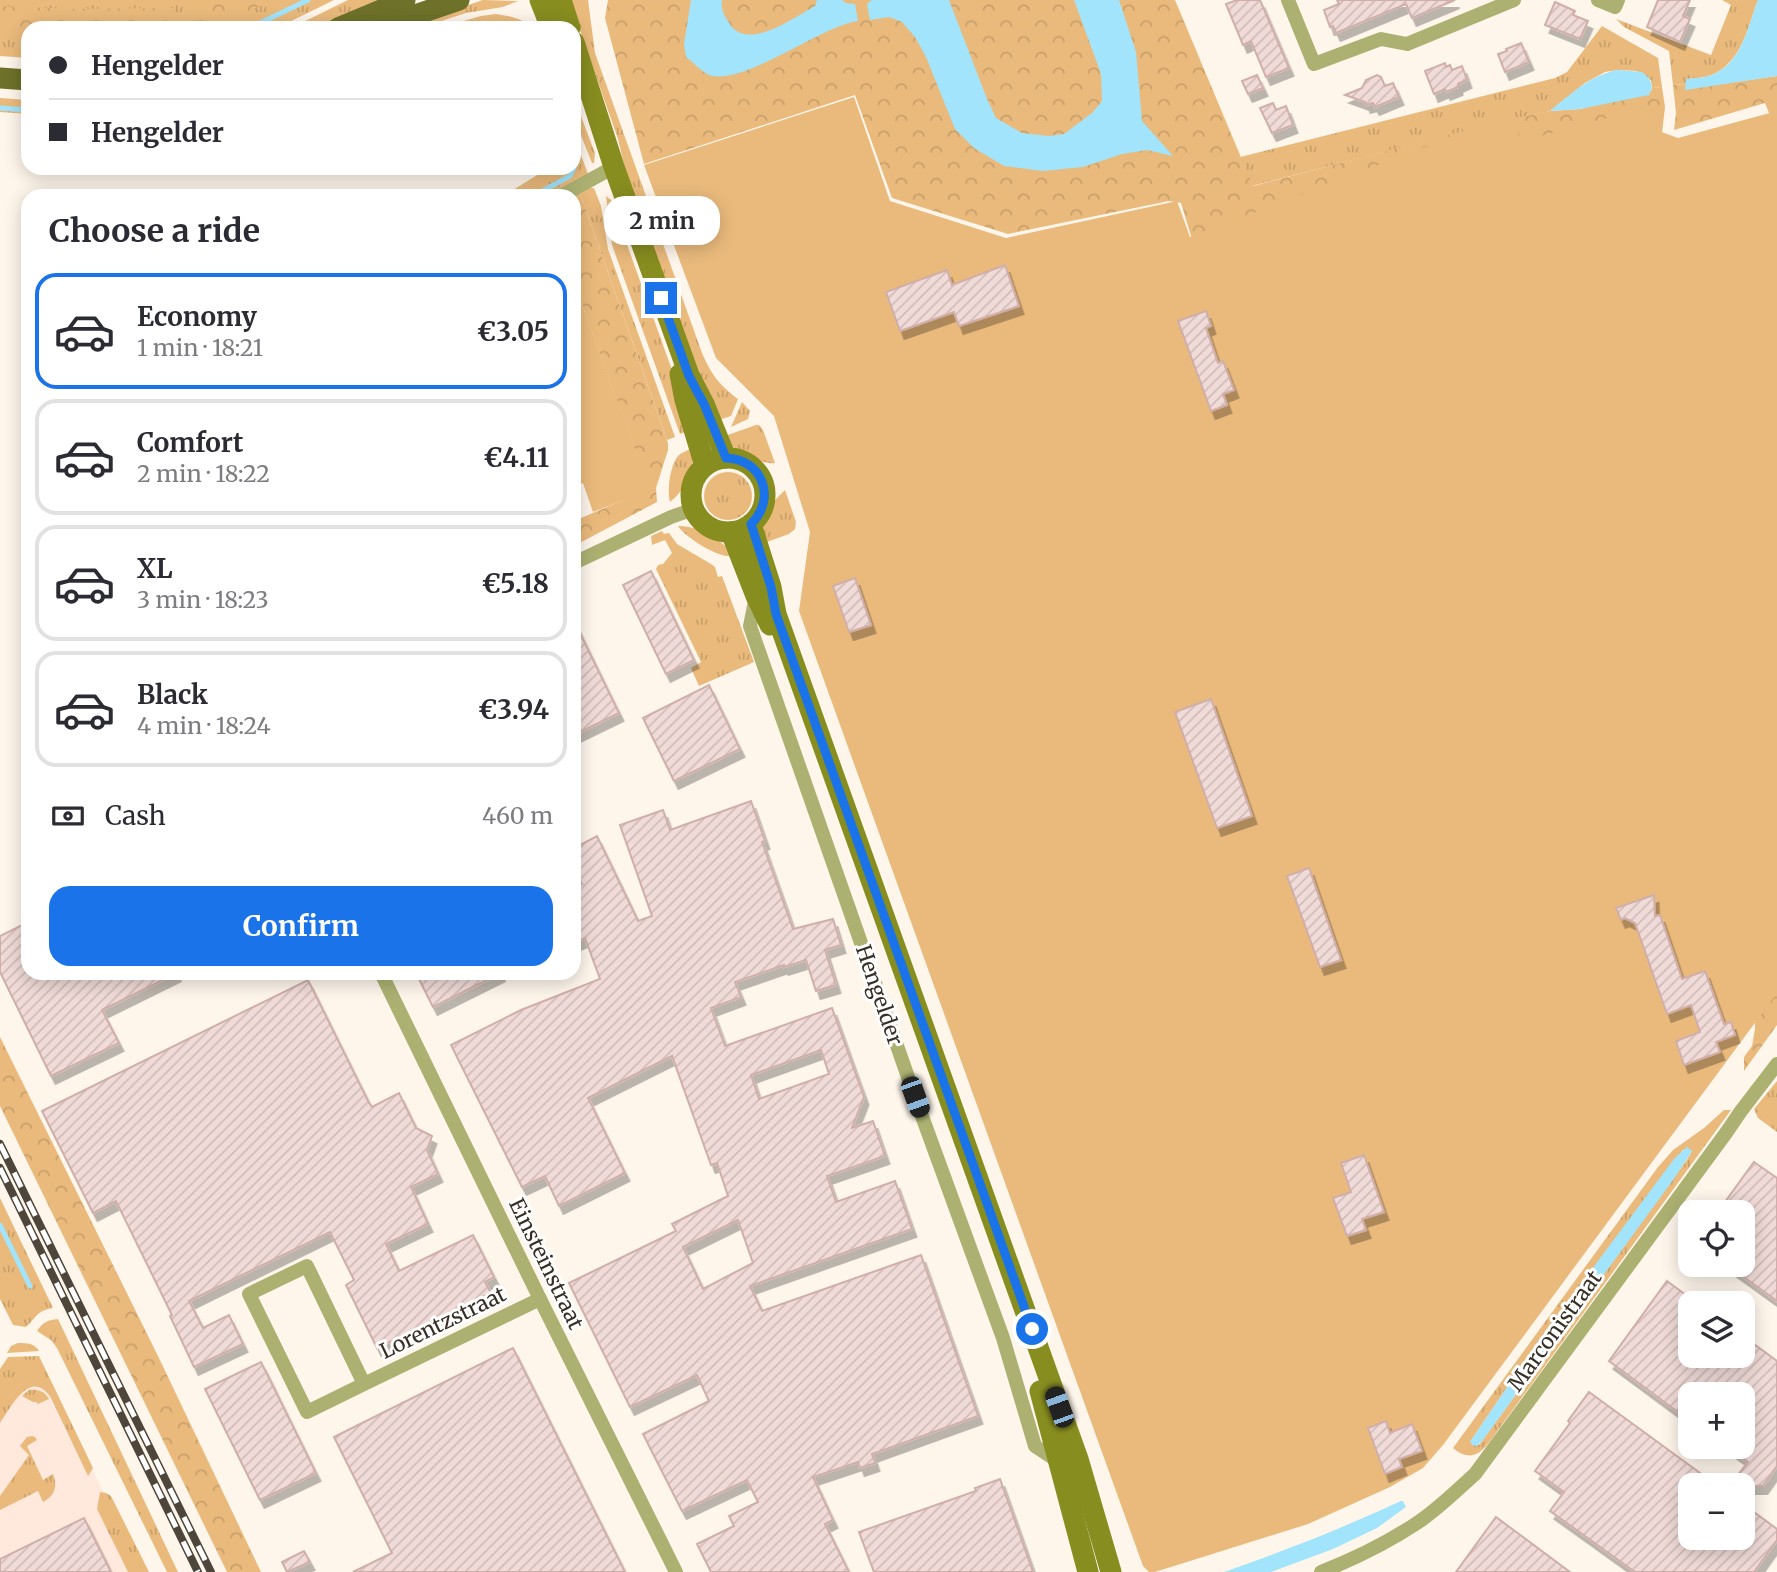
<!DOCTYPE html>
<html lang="en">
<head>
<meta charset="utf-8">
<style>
  :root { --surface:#fff; --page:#f2f2f3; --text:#2b2b33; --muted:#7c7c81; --line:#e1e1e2; --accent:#1a73e8 }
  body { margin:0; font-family:Merriweather,serif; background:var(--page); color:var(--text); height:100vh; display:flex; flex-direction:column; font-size:26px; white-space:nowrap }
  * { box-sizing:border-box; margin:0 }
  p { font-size:23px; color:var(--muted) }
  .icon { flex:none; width:38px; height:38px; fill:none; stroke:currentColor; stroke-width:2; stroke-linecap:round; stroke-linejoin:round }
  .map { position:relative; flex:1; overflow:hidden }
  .sheet { position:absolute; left:21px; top:189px; width:560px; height:791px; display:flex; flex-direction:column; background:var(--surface); border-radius:21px; box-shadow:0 4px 18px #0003 }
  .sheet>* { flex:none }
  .hud { position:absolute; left:21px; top:21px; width:560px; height:154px; border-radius:21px; box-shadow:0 4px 18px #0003; display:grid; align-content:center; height:154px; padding:0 28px; background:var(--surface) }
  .buttons { position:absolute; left:1678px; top:1200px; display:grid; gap:14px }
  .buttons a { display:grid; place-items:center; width:77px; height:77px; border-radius:14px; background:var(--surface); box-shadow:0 4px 18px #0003; font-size:35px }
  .end { position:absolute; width:32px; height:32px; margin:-16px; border:9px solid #1a73e8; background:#fff; box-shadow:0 0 0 4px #fff }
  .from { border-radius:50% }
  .bubble { position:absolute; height:49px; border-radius:21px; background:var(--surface); box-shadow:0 4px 18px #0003; font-size:23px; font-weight:700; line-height:49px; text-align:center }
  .car { position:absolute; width:21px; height:42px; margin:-21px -10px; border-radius:9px; box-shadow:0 0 5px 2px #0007; background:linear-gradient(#222 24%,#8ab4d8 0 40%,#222 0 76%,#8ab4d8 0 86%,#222 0) }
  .hud b { display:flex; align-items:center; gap:24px; height:66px; font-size:26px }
  .hud b+b { border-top:2px solid var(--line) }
  .hud i { width:18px; height:18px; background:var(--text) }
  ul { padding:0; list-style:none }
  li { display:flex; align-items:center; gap:21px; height:116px; margin:0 14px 10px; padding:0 14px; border:4px solid var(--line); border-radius:21px }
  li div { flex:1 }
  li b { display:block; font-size:26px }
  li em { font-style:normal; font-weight:700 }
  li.current { border-color:var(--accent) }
  li>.icon { width:63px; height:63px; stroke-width:1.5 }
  h2 { padding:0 28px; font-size:32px; line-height:84px }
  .pay { display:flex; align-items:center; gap:18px; height:77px; padding:0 28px; font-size:26px }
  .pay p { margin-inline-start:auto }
  .cta { display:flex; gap:14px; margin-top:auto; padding:14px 28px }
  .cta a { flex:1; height:80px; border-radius:21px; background:var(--accent); color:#fff; font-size:28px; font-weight:700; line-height:80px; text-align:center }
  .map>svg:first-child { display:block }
</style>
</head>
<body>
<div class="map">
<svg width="1777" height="1572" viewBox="0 0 1777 1572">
  <defs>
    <pattern id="grass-tufts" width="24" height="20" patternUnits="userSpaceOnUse" patternTransform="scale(1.75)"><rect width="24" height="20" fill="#eaba7c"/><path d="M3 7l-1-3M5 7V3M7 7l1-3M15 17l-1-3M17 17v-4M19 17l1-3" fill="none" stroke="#c9a06b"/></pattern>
    <pattern id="forest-crowns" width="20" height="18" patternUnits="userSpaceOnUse" patternTransform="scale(1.75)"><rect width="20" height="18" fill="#eaba7c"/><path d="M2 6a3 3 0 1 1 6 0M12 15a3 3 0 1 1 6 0" fill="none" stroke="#c9a06b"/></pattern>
    <pattern id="building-hatch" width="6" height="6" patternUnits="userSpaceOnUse" patternTransform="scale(1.75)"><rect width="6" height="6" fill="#f1dbd8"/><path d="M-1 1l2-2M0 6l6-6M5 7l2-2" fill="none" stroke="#cfbcb9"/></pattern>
    <filter id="shadow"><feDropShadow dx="4.5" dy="8" stdDeviation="0" flood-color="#0004"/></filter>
  </defs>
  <rect width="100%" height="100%" fill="#fef6eb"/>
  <path fill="#ffe8dc" d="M43 1368 142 1572H0V1412Z"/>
  <g fill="url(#grass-tufts)" fill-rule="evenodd">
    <path d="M0 0H334L277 28H28V58L0 56Z"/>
    <path d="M348 0H394L325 28H291Z"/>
    <path d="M483 0 518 1 503 7 466 13 420 28H401Z"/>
    <path d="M571 0H588L595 53 702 353C711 374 719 385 738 399L731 416 716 421 636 217 618 139 582 36Z"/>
    <path d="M1722 0H1758C1748 26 1742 61 1714 74 1706 78 1695 78 1687 79L1686 84 1673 85 1669 51 1624 27 1616 19 1711 55 1731 5Z"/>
    <path d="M496 14C509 16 522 18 531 28H439L481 16Z"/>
    <path d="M1602 26 1658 58 1662 87 1652 88 1651 80 1636 71 1618 70 1605 72 1585 83 1550 111 1502 122 1197 200 1159 172 1236 158 1555 78 1567 72Z"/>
    <path d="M0 98 28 100V114L0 112Z"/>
    <path d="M574 98 595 153 594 163H592L574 118Z"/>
    <path d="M574 136 588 174 550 196H503L539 174 537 168H574Z"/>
    <path d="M587 188H594L601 206 608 249 675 437 667 440 579 190Z"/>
    <path d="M606 196 611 200 672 370 689 431 680 434 612 245Z"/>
    <path d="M742 402 750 411 748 419 731 427Z"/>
    <path d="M756 425H759L763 430 775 463C758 465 733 450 722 437Z"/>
    <path d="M694 448C694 467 686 490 670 502 667 490 670 466 678 456 682 452 689 450 694 448Z"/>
    <circle cx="728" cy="496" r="24"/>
    <path d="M785 490 796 522 795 529 789 534 761 544 763 523 774 501Z"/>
    <path d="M678 526C698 525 721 540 734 554 728 556 728 557 722 555 710 552 684 536 678 526Z"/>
    <path d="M662 531 664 534 669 533 677 544 711 564 715 567 718 577 722 576 754 662 699 686 691 668 701 662 656 569 658 565 663 564 672 553 665 540 652 545 651 536Z"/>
    <path d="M1777 1081V1132L1758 1118 1754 1109Z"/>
    <path d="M1724 1110H1731L1504 1422C1489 1441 1478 1469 1453 1448L1658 1167 1673 1150 1704 1128ZM1683 1150 1692 1151 1686 1161 1479 1445 1472 1439 1537 1343Z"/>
    <path d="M0 1198 53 1308C36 1311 37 1317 26 1327L13 1325 0 1299Z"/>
    <path d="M58 1319 178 1572H167L57 1348 51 1340 37 1331C43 1322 48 1320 58 1319Z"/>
    <path d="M18 1343C28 1343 34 1343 39 1351L7 1353 11 1346Z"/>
    <path d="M39 1356 93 1468 88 1476 51 1398C31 1367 11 1407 0 1423V1369L8 1357Z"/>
    <path d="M29 1390C37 1389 45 1391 49 1399L38 1404 36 1402H33L22 1396Z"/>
    <path d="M32 1436 35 1437 37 1440 27 1446 43 1480 53 1474C58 1486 55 1496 43 1502L38 1491 0 1510V1496L29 1455 20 1446 27 1437Z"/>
    <path d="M100 1492 106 1493 111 1496 149 1572H128L97 1509Z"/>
  </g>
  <g fill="url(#forest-crowns)">
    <path d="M206 0H277L230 18 194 24 192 4Z"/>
    <path d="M608 0H1175L1253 186 1502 121 1550 111 1580 109 1651 91 1652 88 1662 87 1665 107 1662 133 1192 239 1181 203 1169 201 1008 234 892 198 855 95 644 164 605 18Z"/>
    <path d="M0 6 75 9 173 8 174 17 157 25 144 28H28V31L0 30Z"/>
    <path d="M1777 76V133L1765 103 1674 130 1676 113 1673 85 1686 84V89Z"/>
    <path d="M579 190 668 443V450L656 488 657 502 574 546V521L649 489 574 282V196Z"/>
    <path d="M1777 986V1025L1744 1071V1057L1752 1046 1755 1029V1013Z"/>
    <path d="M0 1037 158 1356 261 1572H227L0 1106Z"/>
  </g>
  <g fill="#eaba7c">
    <path d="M854 97 890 201 1006 238 1177 201 1190 237 1509 115 1522 141 1647 107 1656 130 1678 138 1777 111V993L1443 1445 1423 1468 1390 1487 1308 1524 1155 1572H1149L1143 1566 799 611 810 532 774 416 716 358 644 165Z"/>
    <path d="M574 282 650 490 593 512 583 483 574 487Z"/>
  </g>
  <g fill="#a1e4fc">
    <path d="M691 0H722C721 9 723 13 728 21 745 54 793 18 815 6L817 0H842L846 3 855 4 858 21C820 26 738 90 707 74 700 70 693 62 686 57L684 44Z"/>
    <path d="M872 0H949L987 99 996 118 1022 133 1049 136 1064 134 1092 113 1102 101 1101 74 1074 0H1119L1136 52 1142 121 1173 156 1147 150 1122 154 1083 167 1043 171 1004 166 974 148 955 129 926 57 915 37 902 22 889 17 870 20 867 4Z"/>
    <path d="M1758 0H1777V76L1685 90 1686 79C1695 78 1706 78 1714 74 1742 62 1748 26 1758 0Z"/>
    <path d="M1618 70 1642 72C1650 78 1655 85 1649 95L1580 109 1550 111C1571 94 1590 75 1618 70Z"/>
    <path d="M1687 1147 1692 1151 1673 1180 1482 1441 1477 1446 1472 1445 1470 1441 1472 1439 1537 1343 1674 1159Z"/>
    <path d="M1401 1501H1403L1406 1507 1377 1528 1333 1549 1271 1572H1224C1284 1551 1343 1528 1401 1501Z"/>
  </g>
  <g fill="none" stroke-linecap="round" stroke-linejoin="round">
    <g stroke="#a1e4fc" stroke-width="5">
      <path d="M250 28 308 0"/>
      <path d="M468 28C480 25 494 23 506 28"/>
      <path d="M0 108 28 110"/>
      <path d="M537 194 570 176 574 168"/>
      <path d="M0 1225 30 1286"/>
    </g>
  </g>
  <g fill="url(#building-hatch)" stroke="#d0aea9" stroke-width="2" fill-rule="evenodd" filter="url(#shadow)">
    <path d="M1237 0H1260L1289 68 1266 77 1251 41 1243 45 1226 4Z"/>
    <path d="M1337 0H1455L1412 18 1406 4 1336 33 1333 26 1330 27 1324 10 1339 4Z"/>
    <path d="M1658 0H1690L1683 16 1690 19 1680 42 1647 27Z"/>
    <path d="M1555 2 1575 11 1573 15 1588 21 1580 39 1545 25Z"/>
    <path d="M1521 43 1529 62 1505 72 1498 54 1507 51 1506 49Z"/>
    <path d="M1445 63 1446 67 1450 65 1452 70 1462 66 1467 80 1458 84V87L1446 92 1445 89 1434 94 1425 71Z"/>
    <path d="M1257 75 1263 88 1248 94 1242 81Z"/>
    <path d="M1377 75 1381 77 1385 86 1393 83 1399 97 1375 107 1373 103 1366 105 1365 102 1345 95 1362 88 1366 80Z"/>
    <path d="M1273 103 1276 110 1286 106 1293 125 1272 133 1260 108Z"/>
    <path d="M1005 265 1019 306 959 326 954 312 900 331 886 292 947 270 952 285Z"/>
    <path d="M1206 311 1211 326 1206 328 1218 363 1223 361 1234 390 1223 394 1227 405 1211 411 1178 321Z"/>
    <path d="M651 571 694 660 666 674 623 585Z"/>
    <path d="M855 578 871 625 849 632 833 586Z"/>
    <path d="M574 621 619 713 574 735Z"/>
    <path d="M709 685 740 749 674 781 643 718Z"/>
    <path d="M1211 699 1252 816 1217 828 1175 712Z"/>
    <path d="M751 801 765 841 762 842 793 929 833 919 841 945 825 950 836 985 816 991 806 960 784 967V965L735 982 741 997 711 1008 725 1046 832 1008 864 1097 852 1128 873 1121 885 1156 827 1176 836 1202 895 1181 912 1229 750 1286 762 1311 921 1255 978 1416 872 1454 875 1463 860 1468 858 1462 813 1477 833 1520 825 1524 849 1572H711L697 1544 734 1526 729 1516 758 1502 747 1480 682 1511 643 1434 709 1401 697 1375 630 1407 569 1283 676 1231 672 1224 728 1196 717 1163 711 1165 672 1056 588 1098 625 1173 559 1206 545 1176 522 1187 451 1045 521 1010 600 979 585 938 574 943V888L582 884 574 867V848L597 836 638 921 652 916 620 825 663 810 670 830ZM821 1050 829 1074 759 1099 751 1075ZM738 1220 753 1263 703 1289 683 1247Z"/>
    <path d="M1309 868 1341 960 1320 967 1287 876Z"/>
    <path d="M1654 895 1655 916 1660 915 1682 979 1705 971 1724 1024 1731 1022 1735 1035 1716 1042 1720 1052 1684 1065 1676 1041 1700 1032 1691 1005 1667 1014 1635 923 1625 918 1621 920 1616 908Z"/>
    <path d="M28 922V973H177L102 1010 119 1043 51 1076 0 972V936Z"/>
    <path d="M416 973H501L433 1007Z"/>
    <path d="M308 980 369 1103 372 1107 399 1093 416 1128 432 1136 427 1150 438 1174 411 1187 428 1224 386 1244 399 1271 473 1235 494 1277 485 1282 491 1293 377 1348 346 1285 354 1280 330 1232 189 1301 203 1328 229 1315 243 1344 194 1367 170 1316 172 1315 116 1201 93 1213 42 1111Z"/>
    <path d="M1364 1155 1384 1212 1362 1219 1366 1230 1347 1236 1333 1198 1351 1192 1341 1163Z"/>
    <path d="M1754 1162 1777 1178V1301L1727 1265H1743V1213H1717Z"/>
    <path d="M1667 1281 1690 1298V1356H1743V1336L1777 1361V1466L1763 1486H1729L1748 1462 1727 1447H1743V1395H1690V1421L1609 1361Z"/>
    <path d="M513 1348 625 1572H353L392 1553 334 1437Z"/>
    <path d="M261 1362 316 1473 260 1500 205 1389Z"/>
    <path d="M1589 1392 1718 1486H1690V1538H1743V1504L1777 1529V1540L1754 1572H1635L1550 1511 1564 1492 1535 1471 1570 1423 1568 1421Z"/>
    <path d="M1386 1421 1390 1433 1412 1424 1422 1451 1399 1459 1402 1467 1385 1474 1368 1428Z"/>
    <path d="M1000 1479 1033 1572H874L859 1532 976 1491 975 1488Z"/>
    <path d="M1496 1517 1570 1572H1456Z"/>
    <path d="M84 1518 111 1572H0V1559Z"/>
    <path d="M304 1551 310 1562 287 1572 282 1562Z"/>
  </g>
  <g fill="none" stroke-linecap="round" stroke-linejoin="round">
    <g stroke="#acb172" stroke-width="14">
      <path d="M1288 0 1314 64 1381 39 1407 44 1514 0"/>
      <path d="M1598 0 1615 7 1618 0"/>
      <path d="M561 196 614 167"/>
      <path d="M574 563 671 517 694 509"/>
      <path d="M756 596 750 626 915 1097 1003 1338 1035 1446 1059 1462"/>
      <path d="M381 973 540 1299 676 1572"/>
      <path d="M364 1384 307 1412 249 1294 307 1266 364 1384 540 1299"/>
      <path d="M1321 1572C1354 1559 1387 1543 1417 1523 1438 1509 1456 1491 1475 1474L1726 1133 1741 1111 1777 1064"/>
    </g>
    <g stroke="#888d20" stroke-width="21">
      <path d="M540 0 551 28"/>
      <path d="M561 0 570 28"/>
      <path d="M574 42 614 167 689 375 704 404 726 458"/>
      <path d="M680 374 685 400 705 466"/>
      <circle cx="728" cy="495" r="37"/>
      <path d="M751 524 771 587 776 614 1078 1459 1111 1572"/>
      <path d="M731 532 756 596 770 625"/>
      <path d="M1040 1391 1088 1572"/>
    </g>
    <g stroke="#6d7129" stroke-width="21">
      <path d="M338 28 405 0"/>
      <path d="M377 28 459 0"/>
      <path d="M0 78 28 80"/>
    </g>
    <g stroke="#4e463b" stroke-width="8">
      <g id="rail">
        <path d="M0 1144 211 1572"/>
        <path d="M0 1168 198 1572"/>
      </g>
    </g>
    <use href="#rail" stroke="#fff" stroke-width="5" stroke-dasharray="16" stroke-linecap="butt"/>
  </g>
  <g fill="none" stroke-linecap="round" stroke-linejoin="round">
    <path stroke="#1a73e8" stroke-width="9" d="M661 298 689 376 704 404 726 458C763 459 777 499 751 524L771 587 776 614 1032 1329"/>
  </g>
  <g text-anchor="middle" stroke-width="6" stroke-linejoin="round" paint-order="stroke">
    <g font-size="21" fill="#372f25" stroke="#fff">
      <text transform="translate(879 995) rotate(71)" y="7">Hengelder</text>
      <text transform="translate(546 1264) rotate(64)" y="7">Einsteinstraat</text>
      <text transform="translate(443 1323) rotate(-26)" y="7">Lorentzstraat</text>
      <text transform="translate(1555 1331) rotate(-54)" y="7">Marconistraat</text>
    </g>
  </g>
</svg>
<div class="buttons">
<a><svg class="icon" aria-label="locate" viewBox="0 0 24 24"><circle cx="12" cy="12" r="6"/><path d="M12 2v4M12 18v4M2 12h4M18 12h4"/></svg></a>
<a><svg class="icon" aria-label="layers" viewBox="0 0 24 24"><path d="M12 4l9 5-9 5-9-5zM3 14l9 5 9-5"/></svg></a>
<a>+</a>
<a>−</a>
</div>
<i class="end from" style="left:1032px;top:1329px"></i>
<i class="end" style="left:661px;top:298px"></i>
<div class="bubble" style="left:604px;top:196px;width:116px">2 min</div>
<i class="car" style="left:915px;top:1097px;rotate:160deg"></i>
<i class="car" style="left:1059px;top:1407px;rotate:340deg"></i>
<div class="hud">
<b><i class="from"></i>Hengelder</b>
<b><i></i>Hengelder</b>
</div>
<section class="sheet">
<h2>Choose a ride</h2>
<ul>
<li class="current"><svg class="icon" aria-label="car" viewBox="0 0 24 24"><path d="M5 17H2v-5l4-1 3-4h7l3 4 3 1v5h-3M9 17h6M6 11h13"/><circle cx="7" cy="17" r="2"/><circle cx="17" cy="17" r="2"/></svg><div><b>Economy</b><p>1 min · 18:21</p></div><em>€3.05</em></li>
<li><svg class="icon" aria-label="car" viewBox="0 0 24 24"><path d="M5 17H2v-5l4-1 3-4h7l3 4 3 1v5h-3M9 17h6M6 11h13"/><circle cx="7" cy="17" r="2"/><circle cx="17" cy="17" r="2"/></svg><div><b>Comfort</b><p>2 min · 18:22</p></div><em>€4.11</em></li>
<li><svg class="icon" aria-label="car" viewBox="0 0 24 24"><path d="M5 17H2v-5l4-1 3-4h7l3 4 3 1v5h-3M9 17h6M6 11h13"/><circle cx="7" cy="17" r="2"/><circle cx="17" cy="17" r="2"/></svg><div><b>XL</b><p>3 min · 18:23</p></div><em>€5.18</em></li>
<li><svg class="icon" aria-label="car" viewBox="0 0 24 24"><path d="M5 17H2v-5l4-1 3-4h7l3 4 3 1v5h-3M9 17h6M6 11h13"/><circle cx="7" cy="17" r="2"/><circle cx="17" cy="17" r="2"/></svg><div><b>Black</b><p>4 min · 18:24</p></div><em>€3.94</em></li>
</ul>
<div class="pay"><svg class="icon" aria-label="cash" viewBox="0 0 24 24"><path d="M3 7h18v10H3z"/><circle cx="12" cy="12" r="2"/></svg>Cash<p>460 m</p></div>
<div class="cta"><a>Confirm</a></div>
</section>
</div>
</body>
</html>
